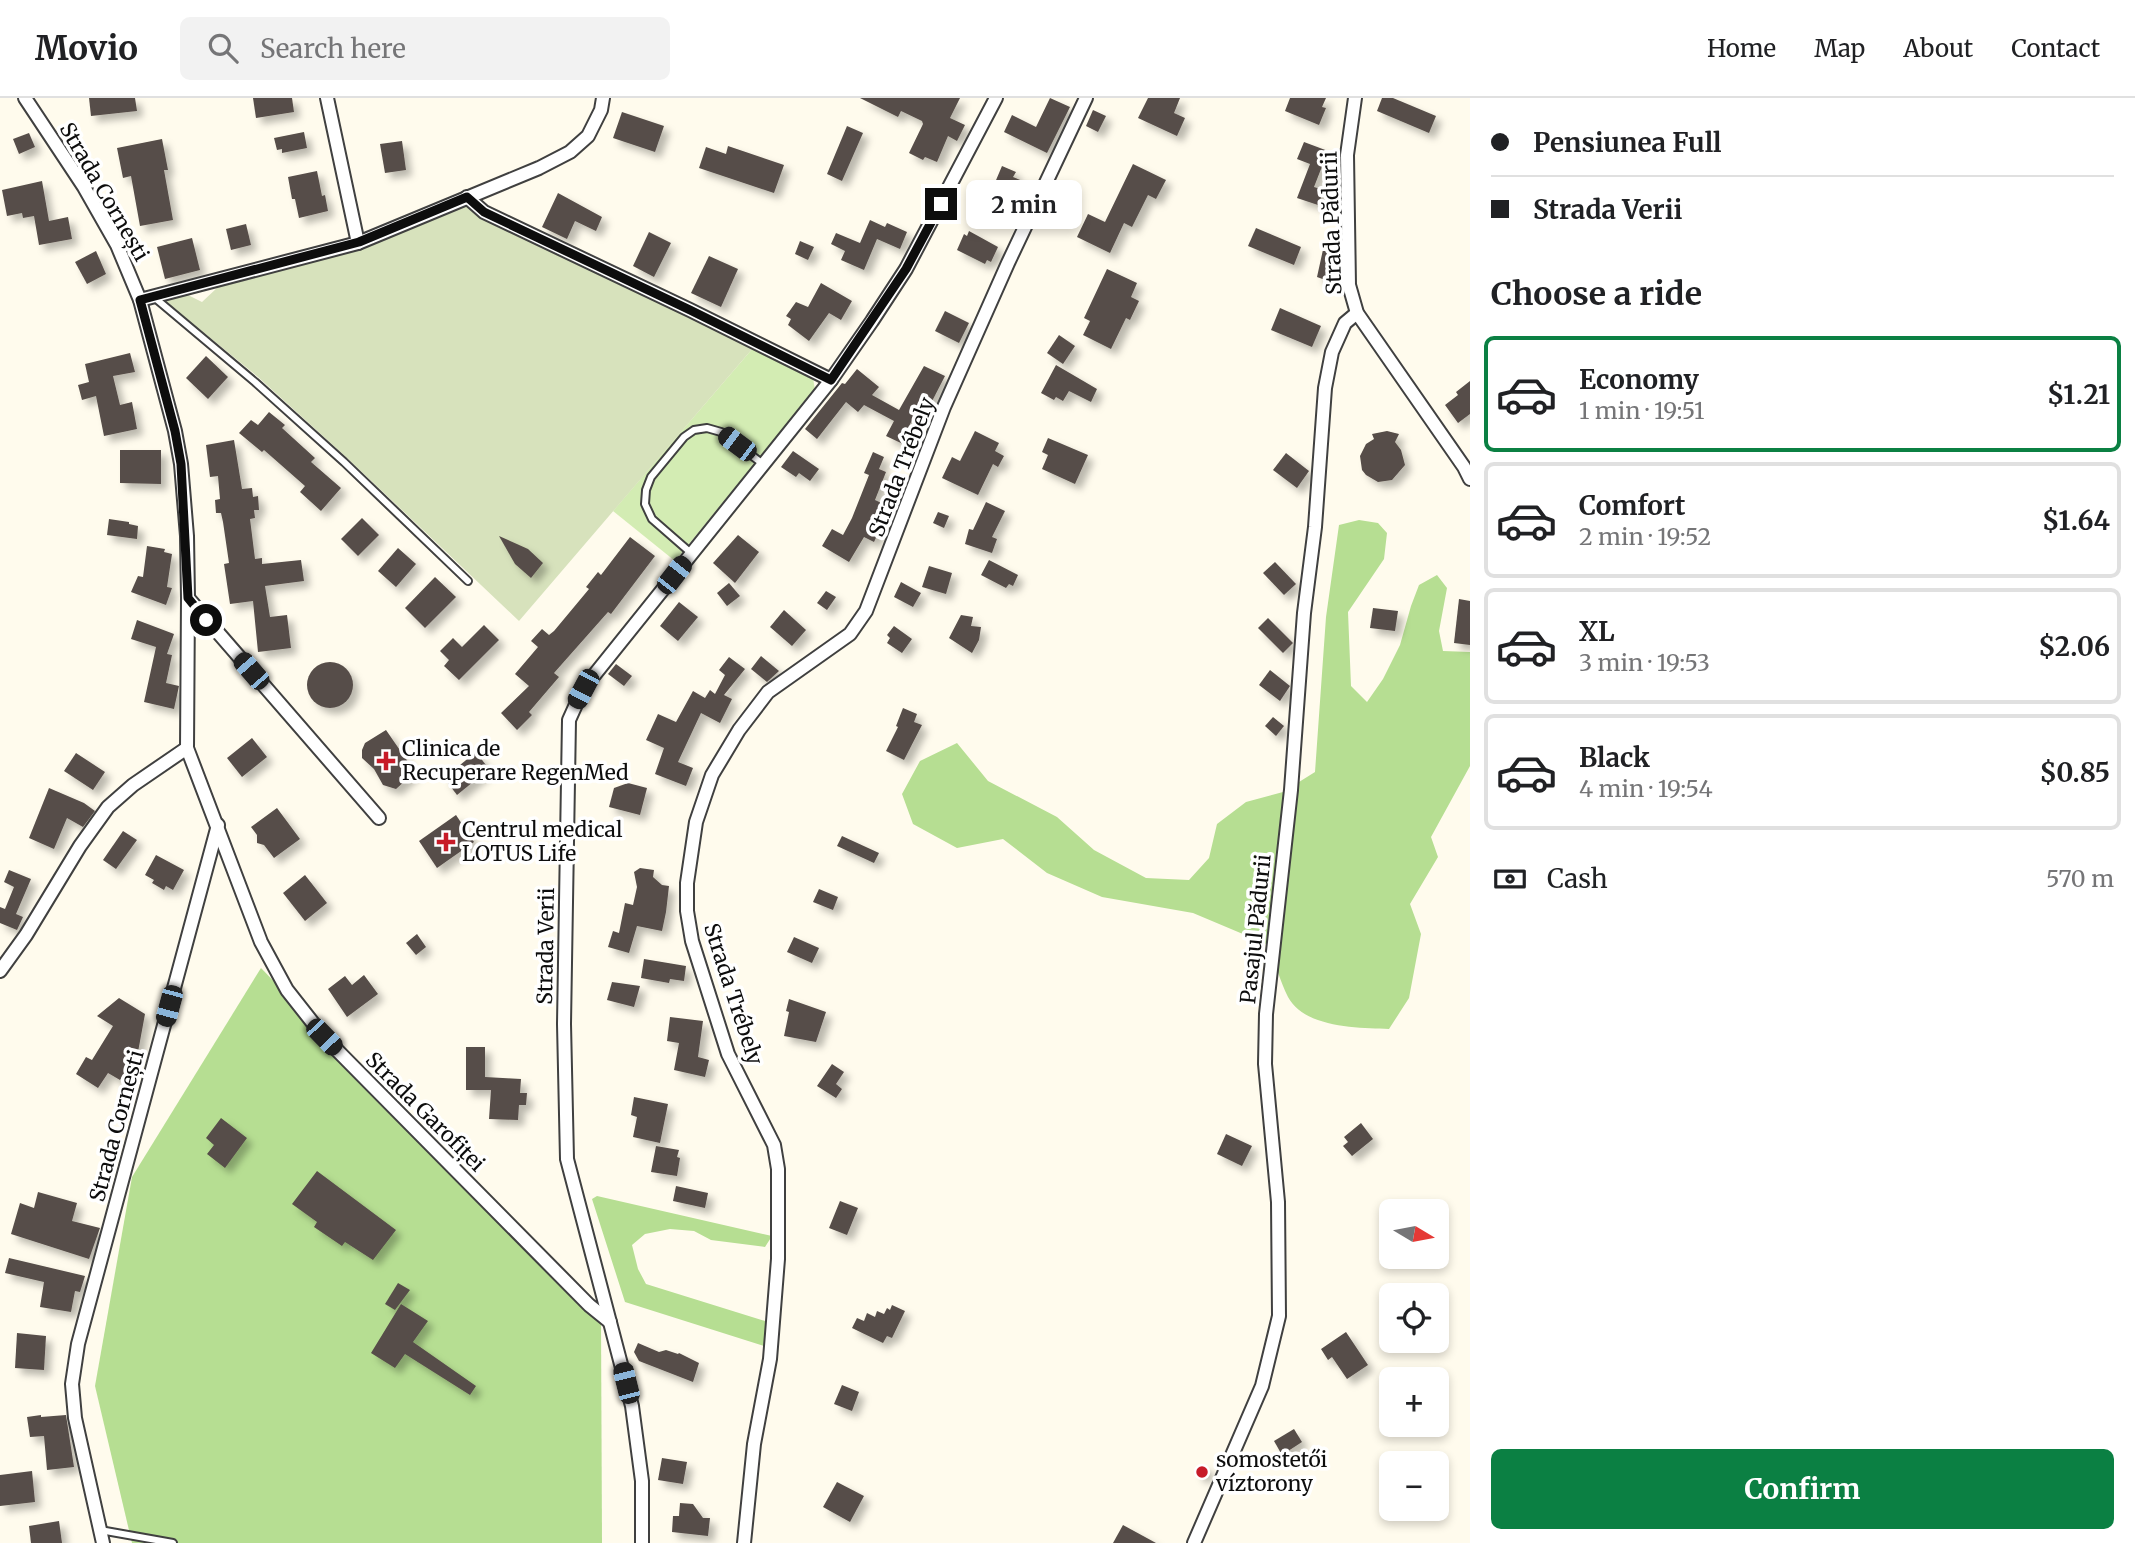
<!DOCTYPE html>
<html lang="en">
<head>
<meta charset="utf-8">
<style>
  :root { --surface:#fff; --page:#f2f2f2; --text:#202124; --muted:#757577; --line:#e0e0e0; --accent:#0b8043 }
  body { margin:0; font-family:Merriweather,serif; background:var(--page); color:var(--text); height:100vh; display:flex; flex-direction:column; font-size:26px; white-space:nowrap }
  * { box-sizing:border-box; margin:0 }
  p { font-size:23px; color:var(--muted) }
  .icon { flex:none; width:38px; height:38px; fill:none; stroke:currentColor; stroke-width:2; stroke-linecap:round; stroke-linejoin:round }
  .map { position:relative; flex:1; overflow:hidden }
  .side { display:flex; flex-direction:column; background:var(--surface); width:665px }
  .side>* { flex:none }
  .guide { display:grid; align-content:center; height:154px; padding:0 21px; background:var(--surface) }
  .needle { width:46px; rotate:100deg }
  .fabs { position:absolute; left:1379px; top:1101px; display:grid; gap:14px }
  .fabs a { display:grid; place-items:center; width:70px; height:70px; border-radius:10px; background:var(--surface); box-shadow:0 4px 10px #0003; font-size:35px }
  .end { position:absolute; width:32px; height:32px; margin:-16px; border:9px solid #0d0d0d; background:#fff; box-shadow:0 0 0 4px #fff }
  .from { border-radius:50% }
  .bubble { position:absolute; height:49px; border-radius:10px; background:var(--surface); box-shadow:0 4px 10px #0003; font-size:23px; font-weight:700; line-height:49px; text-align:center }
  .car { position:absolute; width:21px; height:42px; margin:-21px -10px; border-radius:9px; box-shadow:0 0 5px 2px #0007; background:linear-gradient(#222 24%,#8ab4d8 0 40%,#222 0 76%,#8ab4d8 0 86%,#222 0) }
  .guide b { display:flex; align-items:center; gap:24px; height:66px; font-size:26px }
  .guide b+b { border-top:2px solid var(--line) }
  .guide i { width:18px; height:18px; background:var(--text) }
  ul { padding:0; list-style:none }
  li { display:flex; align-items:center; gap:21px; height:116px; margin:0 14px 10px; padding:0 7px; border:4px solid var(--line); border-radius:10px }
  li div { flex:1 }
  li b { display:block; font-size:26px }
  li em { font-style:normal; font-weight:700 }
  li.on { border-color:var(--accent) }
  li>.icon { width:63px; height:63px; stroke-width:1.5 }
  h2 { padding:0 21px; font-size:32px; line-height:84px }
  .pay { display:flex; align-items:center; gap:18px; height:77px; padding:0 21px; font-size:26px }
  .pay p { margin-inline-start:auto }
  .action { display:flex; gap:14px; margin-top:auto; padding:14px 21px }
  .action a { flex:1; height:80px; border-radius:10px; background:var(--accent); color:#fff; font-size:28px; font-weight:700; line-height:80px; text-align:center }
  header { display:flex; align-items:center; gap:42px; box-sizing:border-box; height:98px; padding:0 35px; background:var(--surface); border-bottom:2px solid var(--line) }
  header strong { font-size:33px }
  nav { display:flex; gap:38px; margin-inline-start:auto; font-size:24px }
  .search { width:490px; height:63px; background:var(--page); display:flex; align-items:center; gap:18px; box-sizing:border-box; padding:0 24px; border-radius:10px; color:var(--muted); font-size:26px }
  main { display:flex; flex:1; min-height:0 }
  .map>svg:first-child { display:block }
</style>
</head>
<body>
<header>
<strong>Movio</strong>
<div class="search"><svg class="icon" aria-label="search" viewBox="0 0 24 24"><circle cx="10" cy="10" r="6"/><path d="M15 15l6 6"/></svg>Search here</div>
<nav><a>Home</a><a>Map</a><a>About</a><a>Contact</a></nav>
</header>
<main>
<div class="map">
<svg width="1470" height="1445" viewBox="0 0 1470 1445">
  <defs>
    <filter id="shadow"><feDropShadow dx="6" dy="6" stdDeviation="3.5" flood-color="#0004"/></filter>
  </defs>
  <rect width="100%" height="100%" fill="#fffbed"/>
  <path fill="#d3ecb3" d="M753 250 813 280 815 292 675 463 613 413Z"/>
  <g fill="#b6de92">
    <path d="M1359 422 1378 425 1387 435 1384 461 1348 514 1351 588 1367 604 1383 581 1400 547 1411 508 1419 487 1437 477 1447 490 1439 533 1443 553 1470 554V668L1431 739 1438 759 1410 806 1421 836 1409 900 1389 931C1358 930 1305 930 1288 899 1280 883 1275 864 1269 847L1193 815 1102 799 1047 775 1003 741 957 750 913 726 902 696 920 663 957 645 988 683 1057 719 1094 752 1146 780 1189 782 1209 760 1217 726 1246 704 1283 694 1315 674 1326 519 1339 427Z"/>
    <path d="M261 870 601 1222 602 1445H132L95 1288 132 1079Z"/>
    <path d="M597 1098 772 1138 765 1149 711 1142 694 1133 670 1131 645 1136 632 1147 638 1171 646 1186 765 1223 771 1228 770 1250 625 1204 592 1101Z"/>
  </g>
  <path fill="#d7e2bc" d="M465 107 753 250 519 523 346 359 258 279 165 203 188 197 202 204 218 189 362 151Z"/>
  <g fill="#564d48" filter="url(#shadow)">
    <path d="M89 0H135L137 13 91 18Z"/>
    <path d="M253 0H292L294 14 256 20Z"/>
    <path d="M860 0H960L950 20 965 27 957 43 948 38 937 64 925 59 923 62 909 55 923 26 922 23 901 13 898 19Z"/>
    <path d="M1050 0 1070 9 1047 55 1004 34 1012 17 1036 29Z"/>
    <path d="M1148 0H1180L1174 15 1185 20 1177 38 1138 20Z"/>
    <path d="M1290 0H1326L1322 9 1326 10 1319 27 1285 13Z"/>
    <path d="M1382 0H1393L1436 18 1429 35 1377 13Z"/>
    <path d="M1093 12 1106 18 1098 34 1086 28Z"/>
    <path d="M622 14 664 28 655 54 613 40Z"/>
    <path d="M847 28 863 35 842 83 827 76Z"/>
    <path d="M304 34 307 50 282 55V51L277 52 274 40Z"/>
    <path d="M29 35 35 49 19 56 13 41Z"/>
    <path d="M162 41 168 72H164L173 122 140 128 131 78 123 80 117 50Z"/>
    <path d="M402 43 406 72 385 75 380 46Z"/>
    <path d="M1304 44 1328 53 1314 89 1324 92 1318 107 1297 100 1310 66 1297 61Z"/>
    <path d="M728 48 784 67 774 95 699 70 706 49 726 56Z"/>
    <path d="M1133 66 1166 82 1156 101 1148 97 1132 129 1124 125 1110 155 1077 139 1088 116 1105 124Z"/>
    <path d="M1002 68 1016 74 1013 79 1025 84 1013 111 988 101Z"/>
    <path d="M317 73 322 98 325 97 328 113 299 120 295 101H292L288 79Z"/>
    <path d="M42 83 49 123 68 119 72 141 39 147 34 118 23 120 22 115 7 118 2 92Z"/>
    <path d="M558 95 602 119 596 133 575 123 567 141 542 129Z"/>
    <path d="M870 122 885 129 887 125 907 134 900 151 877 141 864 172 841 162 845 153 831 146 836 135 860 145Z"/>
    <path d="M246 126 251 147 231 152 226 131Z"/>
    <path d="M1256 130 1301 149 1294 167 1248 148Z"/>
    <path d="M969 133 998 149 991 164 987 162 985 166 957 152 964 136 967 138Z"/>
    <path d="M649 134 671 145 654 179 633 168Z"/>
    <path d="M1326 138 1338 141 1336 149H1340V155L1336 172 1340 173 1339 187 1317 179Z"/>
    <path d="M192 140 200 172 165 181 157 149Z"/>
    <path d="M800 143 814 149 808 162 795 156Z"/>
    <path d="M96 153 106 176 87 186 75 164Z"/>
    <path d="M709 158 738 171 721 209 691 195Z"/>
    <path d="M1107 171 1137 185 1131 199 1139 203 1130 222 1126 220 1111 251 1083 237 1090 223 1084 220Z"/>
    <path d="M821 185 852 203 841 222 829 215 809 243 788 227 791 221 786 218 796 204 808 209Z"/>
    <path d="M1280 210 1321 228 1312 249 1271 232Z"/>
    <path d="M945 213 969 225 959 245 935 233Z"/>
    <path d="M1059 237 1075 248 1063 266 1047 255Z"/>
    <path d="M130 255 135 274 113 278 120 307 132 304 137 331 104 338 96 298 82 302 78 287 89 284 85 266Z"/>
    <path d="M206 258 228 279 208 301 186 280Z"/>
    <path d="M1056 267 1097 291 1091 304 1069 293 1063 303 1056 299 1054 302 1041 295Z"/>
    <path d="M924 268 945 278 928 311 920 307 907 332 910 333 903 346 886 338 894 323 864 307 858 314 846 304 817 341 805 331 842 285 845 286 857 271 879 289 872 297 899 312Z"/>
    <path d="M1470 283V316L1458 325 1445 307 1458 297 1456 294Z"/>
    <path d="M269 314 285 327 282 330 315 360 311 364 341 390 321 413 300 394 305 388 264 352 262 354 239 335 251 322 258 327Z"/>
    <path d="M975 333 999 345 995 353 1004 358 998 369 993 366 978 397 942 380 952 359 960 363Z"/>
    <path d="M1387 333 1399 336 1395 344 1401 352 1405 367 1392 382 1378 384 1366 377 1362 372 1360 358 1366 346 1374 341 1372 336Z"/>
    <path d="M1048 340 1088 357 1075 386 1042 371 1048 357 1042 354Z"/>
    <path d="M234 342 242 391 252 390 253 399 258 398 259 412H254L255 420 250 421 255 461 262 460V466L301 462 304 483 265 488 270 519 287 517 291 550 258 554 253 503 230 506 224 466 229 465 223 424 221 415H216L215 402 220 401 218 378 210 379 206 347Z"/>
    <path d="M120 352H161V386L120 385Z"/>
    <path d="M793 353 819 371 810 383 799 375 796 379 781 369Z"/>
    <path d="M873 354 884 359 879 371 886 374 875 402 888 408 886 413 888 414 874 444 864 439 849 464 822 448 832 431 843 437 852 420 869 377 864 375Z"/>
    <path d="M1286 355 1309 373 1297 390 1273 372Z"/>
    <path d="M986 404 1005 413 992 439 997 441 992 455 965 446 969 431 973 432Z"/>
    <path d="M938 414 949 418 944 430 933 425Z"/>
    <path d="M362 420 379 437 358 458 341 441Z"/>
    <path d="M109 421 129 424V426L138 428 137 441 107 437Z"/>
    <path d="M738 437 759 454 735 485 713 465Z"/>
    <path d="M499 438 528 451 543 465 531 480 515 466Z"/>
    <path d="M630 439 655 458 611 516 608 514 554 575 559 579 529 614 532 617 517 632 501 615 529 588 515 576 538 549 531 543 542 531 549 537 554 533 589 491 586 489 598 474 601 477Z"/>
    <path d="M147 448 165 451 164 454 172 456 167 489 172 490 166 507 131 494 138 478 143 479Z"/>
    <path d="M398 450 416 466 396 489 378 473Z"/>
    <path d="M989 462 1018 477 1013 488 1009 486 1006 490 981 477Z"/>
    <path d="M1275 464 1296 486 1284 497 1263 475Z"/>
    <path d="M929 468 952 475 946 496 922 489Z"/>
    <path d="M435 479 456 499 425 530 405 510Z"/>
    <path d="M901 484 921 495 913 509 894 499Z"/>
    <path d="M729 485 740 498 727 508 717 495Z"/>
    <path d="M826 493 836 499 827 512 817 505Z"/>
    <path d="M1459 501 1470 503V547L1454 545Z"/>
    <path d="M679 504 698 519 678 543 660 528Z"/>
    <path d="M1373 510 1398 513 1395 533 1370 530Z"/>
    <path d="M784 512 806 532 792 548 770 529Z"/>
    <path d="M961 517 973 519 971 528 981 529 979 542 972 555 949 540Z"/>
    <path d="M1268 520 1293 545 1283 555 1258 530Z"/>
    <path d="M137 522 174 536 167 556 172 557 166 585 179 588 174 611 144 604 156 549 131 541Z"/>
    <path d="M484 527 499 542 459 582 444 568 449 562 440 553 453 540 462 549Z"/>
    <path d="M894 528 912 541 902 555 887 545 890 540 887 537Z"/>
    <path d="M761 558 779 573 767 584 751 571Z"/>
    <path d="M729 559 745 571 724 597 732 601 720 625 701 615 678 664 693 670 686 688 655 676 664 650 646 642 658 616 676 624 693 593 705 600 710 592 715 596 725 577 719 572Z"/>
    <circle cx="330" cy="587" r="23"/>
    <path d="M616 566 632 578 624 588 608 576Z"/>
    <path d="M1270 572 1290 588 1280 603 1259 587Z"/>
    <path d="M903 610 917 616 914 624 922 627 904 662 886 653 898 629 896 628Z"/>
    <path d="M1273 619 1284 628 1276 638 1265 628Z"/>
    <path d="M386 632 415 674 396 691 383 687 374 671 362 660V652L365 645Z"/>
    <path d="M252 640 267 659 242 679 227 660Z"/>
    <path d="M476 654 489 671 457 697 444 680Z"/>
    <path d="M76 655 105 674 93 692 64 673Z"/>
    <path d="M628 685 647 690 640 717 609 709 614 690Z"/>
    <path d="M49 690 84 705 95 713 83 729 67 720 54 751 29 740Z"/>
    <path d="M277 710 300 741 274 760 264 747 257 745V737L251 729Z"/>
    <path d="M456 717 474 744 437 770 419 743Z"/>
    <path d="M123 733 137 742 116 771 103 762Z"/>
    <path d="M842 738 879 755 874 765 837 748Z"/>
    <path d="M156 757 184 772 173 792 166 788 164 792 152 785 154 782 145 777Z"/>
    <path d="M640 770 654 772 653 779 662 787 669 788 666 814 662 833 637 828 629 855 608 849 613 833 619 835 625 805 633 807 637 789 634 774Z"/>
    <path d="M9 772 31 781 16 816 23 819 17 832 0 825V809L5 811 14 789 4 784Z"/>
    <path d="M305 777 327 805 305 823 283 795Z"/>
    <path d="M819 791 838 799 833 812 813 804Z"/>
    <path d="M417 836 426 849 416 857 406 845Z"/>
    <path d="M794 839 819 850 812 865 787 854Z"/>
    <path d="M644 861 686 868 684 883 670 881 669 885 641 880Z"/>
    <path d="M364 877 378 896 347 919 328 891 345 878 352 887Z"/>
    <path d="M612 884 640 888 634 909 607 902Z"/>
    <path d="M119 900 145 916 138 954 120 982 108 975 98 990 76 976 86 959 92 962 113 928 97 918Z"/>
    <path d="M789 901 826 914 816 944 784 938 789 914 786 913Z"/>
    <path d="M670 919 703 923 698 959 709 962 705 979 674 972 679 945 667 943Z"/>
    <path d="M466 949H485V979L521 981 520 995H527L526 1007H519L518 1022 489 1021 491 992H466Z"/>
    <path d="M832 966 844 974 836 986 842 991 836 1000 817 988Z"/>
    <path d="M634 999 668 1006 660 1045 633 1039 637 1019 631 1017Z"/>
    <path d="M221 1020 247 1040 225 1070 207 1056 214 1047 206 1040Z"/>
    <path d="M1361 1025 1373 1041 1352 1058 1343 1048 1348 1044 1344 1039Z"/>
    <path d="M1226 1036 1252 1048 1242 1068 1217 1056Z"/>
    <path d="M656 1048 679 1052 677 1059 680 1060 677 1078 651 1074Z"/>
    <path d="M317 1073 396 1132 373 1162 345 1144 342 1148 314 1129 317 1124 292 1106Z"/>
    <path d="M676 1088 708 1095 705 1110 673 1103Z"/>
    <path d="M38 1094 77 1105 72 1123 100 1130 89 1161 11 1136 20 1105 34 1110Z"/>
    <path d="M840 1103 858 1110 847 1137 829 1130Z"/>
    <path d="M9 1160 85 1178 80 1194 75 1193 71 1214 40 1209 44 1184 5 1175Z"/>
    <path d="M398 1185 410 1192 395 1212 385 1206Z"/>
    <path d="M401 1206 428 1223 413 1244 476 1288 470 1297 405 1256 395 1270 371 1255Z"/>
    <path d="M892 1207 905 1213 892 1240 887 1238 883 1245 852 1230 857 1220 864 1223 867 1215 875 1219 877 1213 884 1216 887 1210 890 1212Z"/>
    <path d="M1346 1234 1368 1267 1347 1281 1332 1259 1328 1262 1321 1251Z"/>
    <path d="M17 1235 46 1238 44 1272 15 1270Z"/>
    <path d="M638 1245 659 1254 666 1252 678 1256 679 1255 699 1265 693 1284 639 1263 634 1254Z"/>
    <path d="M842 1287 859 1294 852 1313 834 1306Z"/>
    <path d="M41 1317V1319L66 1317 74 1369 47 1372 44 1338 30 1339 27 1319Z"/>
    <path d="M1294 1331 1302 1344 1282 1357 1274 1343Z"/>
    <path d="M662 1360 687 1364 683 1386 658 1382Z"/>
    <circle cx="1202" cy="1373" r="6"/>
    <path d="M32 1373 35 1404 0 1408V1377Z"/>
    <path d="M837 1384 864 1398 850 1424 823 1409Z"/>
    <path d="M680 1405 693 1406 703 1420H710L708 1438 672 1434 673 1418H679Z"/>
    <path d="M59 1423 62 1445H31L29 1428Z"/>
    <path d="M1123 1427 1156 1445H1113Z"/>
  </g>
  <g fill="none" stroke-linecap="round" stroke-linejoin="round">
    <g stroke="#404040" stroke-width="10">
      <g id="service">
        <path d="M155 200 255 284 344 364 468 483"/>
        <path d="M691 455 652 421 645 406 646 392 651 379 684 339 694 332 707 330 721 334 763 366"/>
        <path d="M100 1432 173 1445"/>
      </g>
    </g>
    <g stroke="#404040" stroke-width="16">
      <g id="minor">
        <path d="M25 0 84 89 117 147 140 202 175 333 181 366 187 438 188 500 187 650 261 844 287 892 324 939 589 1207 610 1224"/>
        <path d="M327 0 358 145"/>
        <path d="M1355 0 1347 57 1349 187 1357 215 1464 369 1470 381"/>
        <path d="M467 99 484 114 690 212 831 282"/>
        <path d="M140 202 358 145 539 70 570 54 588 38 601 12 603 0"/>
        <path d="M188 500 379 720"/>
        <path d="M0 873 26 837 80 748 108 709 133 687 187 650"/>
        <path d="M103 1445 75 1320 72 1286 78 1246 218 727"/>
        <path d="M642 1445V1383L632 1308 567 1061 564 926 569 622 583 591 831 282 872 223 906 171 996 0"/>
        <path d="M744 1445 754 1346 770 1261 778 1161V1071L774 1047 728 956 692 843 687 813V785L696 724 712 677 739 632 768 594 850 536 866 513 944 309 1008 165 1086 0"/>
        <path d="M1194 1445 1262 1288 1279 1218 1278 1104 1265 966 1266 916 1291 692 1304 515 1315 429 1325 290 1332 254 1345 225 1357 215"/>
      </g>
    </g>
    <use href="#service" stroke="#fff" stroke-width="6"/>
    <use href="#minor" stroke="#fff" stroke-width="12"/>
  </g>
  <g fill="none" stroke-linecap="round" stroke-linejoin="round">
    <path stroke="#0d0d0d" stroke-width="9" d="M206 522 188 500 181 366 175 333 140 202 359 144 467 99 484 114 690 212 831 282 906 171 941 106"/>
  </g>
  <g fill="#c71b28" stroke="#fff" stroke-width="2.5">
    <path d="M382.5 652.5h7v7h7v7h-7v7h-7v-7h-7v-7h7z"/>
    <path d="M442.5 733.5h7v7h7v7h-7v7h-7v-7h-7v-7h7z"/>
    <circle cx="1202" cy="1374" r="7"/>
  </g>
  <g text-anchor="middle" stroke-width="7" stroke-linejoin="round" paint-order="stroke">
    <g font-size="21" fill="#0d0d0d" stroke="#fff">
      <text transform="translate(104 94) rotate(60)" y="7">Strada Cornești</text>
      <text transform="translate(1332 125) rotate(-92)" y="7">Strada Pădurii</text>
      <text transform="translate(902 369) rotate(-69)" y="7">Strada Trébely</text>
      <text transform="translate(1256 831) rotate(-84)" y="7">Pasajul Pădurii</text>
      <text transform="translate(546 848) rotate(-89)" y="7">Strada Verii</text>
      <text transform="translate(733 896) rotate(72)" y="7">Strada Trébely</text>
      <text transform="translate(425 1014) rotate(45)" y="7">Strada Garofiței</text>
      <text transform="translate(117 1028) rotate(-75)" y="7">Strada Cornești</text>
    </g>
    <g font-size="21" fill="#0d0d0d" stroke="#fff" text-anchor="start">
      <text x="402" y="658">Clinica de<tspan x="402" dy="24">Recuperare RegenMed</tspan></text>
      <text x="462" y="739">Centrul medical<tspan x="462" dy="24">LOTUS Life</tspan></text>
      <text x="1216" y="1369">somostetői<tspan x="1216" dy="24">víztorony</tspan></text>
    </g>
  </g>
</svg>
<div class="fabs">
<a><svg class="needle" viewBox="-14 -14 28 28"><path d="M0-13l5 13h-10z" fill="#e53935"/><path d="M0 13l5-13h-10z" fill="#757577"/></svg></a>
<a><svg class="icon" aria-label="locate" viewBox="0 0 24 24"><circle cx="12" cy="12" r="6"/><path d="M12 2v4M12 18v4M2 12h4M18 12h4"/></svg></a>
<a>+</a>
<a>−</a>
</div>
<i class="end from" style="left:206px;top:522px"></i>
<i class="end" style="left:941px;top:106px"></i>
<div class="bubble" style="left:966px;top:82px;width:116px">2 min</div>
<i class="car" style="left:737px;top:346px;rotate:307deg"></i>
<i class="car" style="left:674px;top:477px;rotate:38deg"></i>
<i class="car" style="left:251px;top:573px;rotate:319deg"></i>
<i class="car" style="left:583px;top:591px;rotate:208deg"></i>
<i class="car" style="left:169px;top:908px;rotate:195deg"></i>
<i class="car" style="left:324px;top:939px;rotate:136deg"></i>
<i class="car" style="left:626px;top:1285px;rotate:346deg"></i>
</div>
<section class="side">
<div class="guide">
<b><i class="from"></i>Pensiunea Full</b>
<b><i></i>Strada Verii</b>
</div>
<h2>Choose a ride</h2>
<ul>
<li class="on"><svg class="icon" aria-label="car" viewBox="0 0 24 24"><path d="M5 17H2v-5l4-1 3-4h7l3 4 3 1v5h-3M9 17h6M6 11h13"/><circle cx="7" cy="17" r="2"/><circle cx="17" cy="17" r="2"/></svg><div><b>Economy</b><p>1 min · 19:51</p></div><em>$1.21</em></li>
<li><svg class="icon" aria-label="car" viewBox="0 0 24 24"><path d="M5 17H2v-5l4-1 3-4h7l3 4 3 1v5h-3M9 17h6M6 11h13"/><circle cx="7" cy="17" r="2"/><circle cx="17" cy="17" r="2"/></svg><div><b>Comfort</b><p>2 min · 19:52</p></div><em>$1.64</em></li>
<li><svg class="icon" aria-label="car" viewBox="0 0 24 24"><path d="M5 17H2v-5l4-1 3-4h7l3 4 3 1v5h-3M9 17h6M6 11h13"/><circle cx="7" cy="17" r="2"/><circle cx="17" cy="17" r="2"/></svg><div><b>XL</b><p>3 min · 19:53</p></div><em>$2.06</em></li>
<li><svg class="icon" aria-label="car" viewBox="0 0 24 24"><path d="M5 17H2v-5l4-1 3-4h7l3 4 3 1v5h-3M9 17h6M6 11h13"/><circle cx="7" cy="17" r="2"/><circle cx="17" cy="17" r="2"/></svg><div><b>Black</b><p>4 min · 19:54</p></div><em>$0.85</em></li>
</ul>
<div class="pay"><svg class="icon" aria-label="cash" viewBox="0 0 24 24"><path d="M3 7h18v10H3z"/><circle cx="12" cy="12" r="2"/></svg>Cash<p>570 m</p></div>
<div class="action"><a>Confirm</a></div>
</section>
</main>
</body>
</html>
